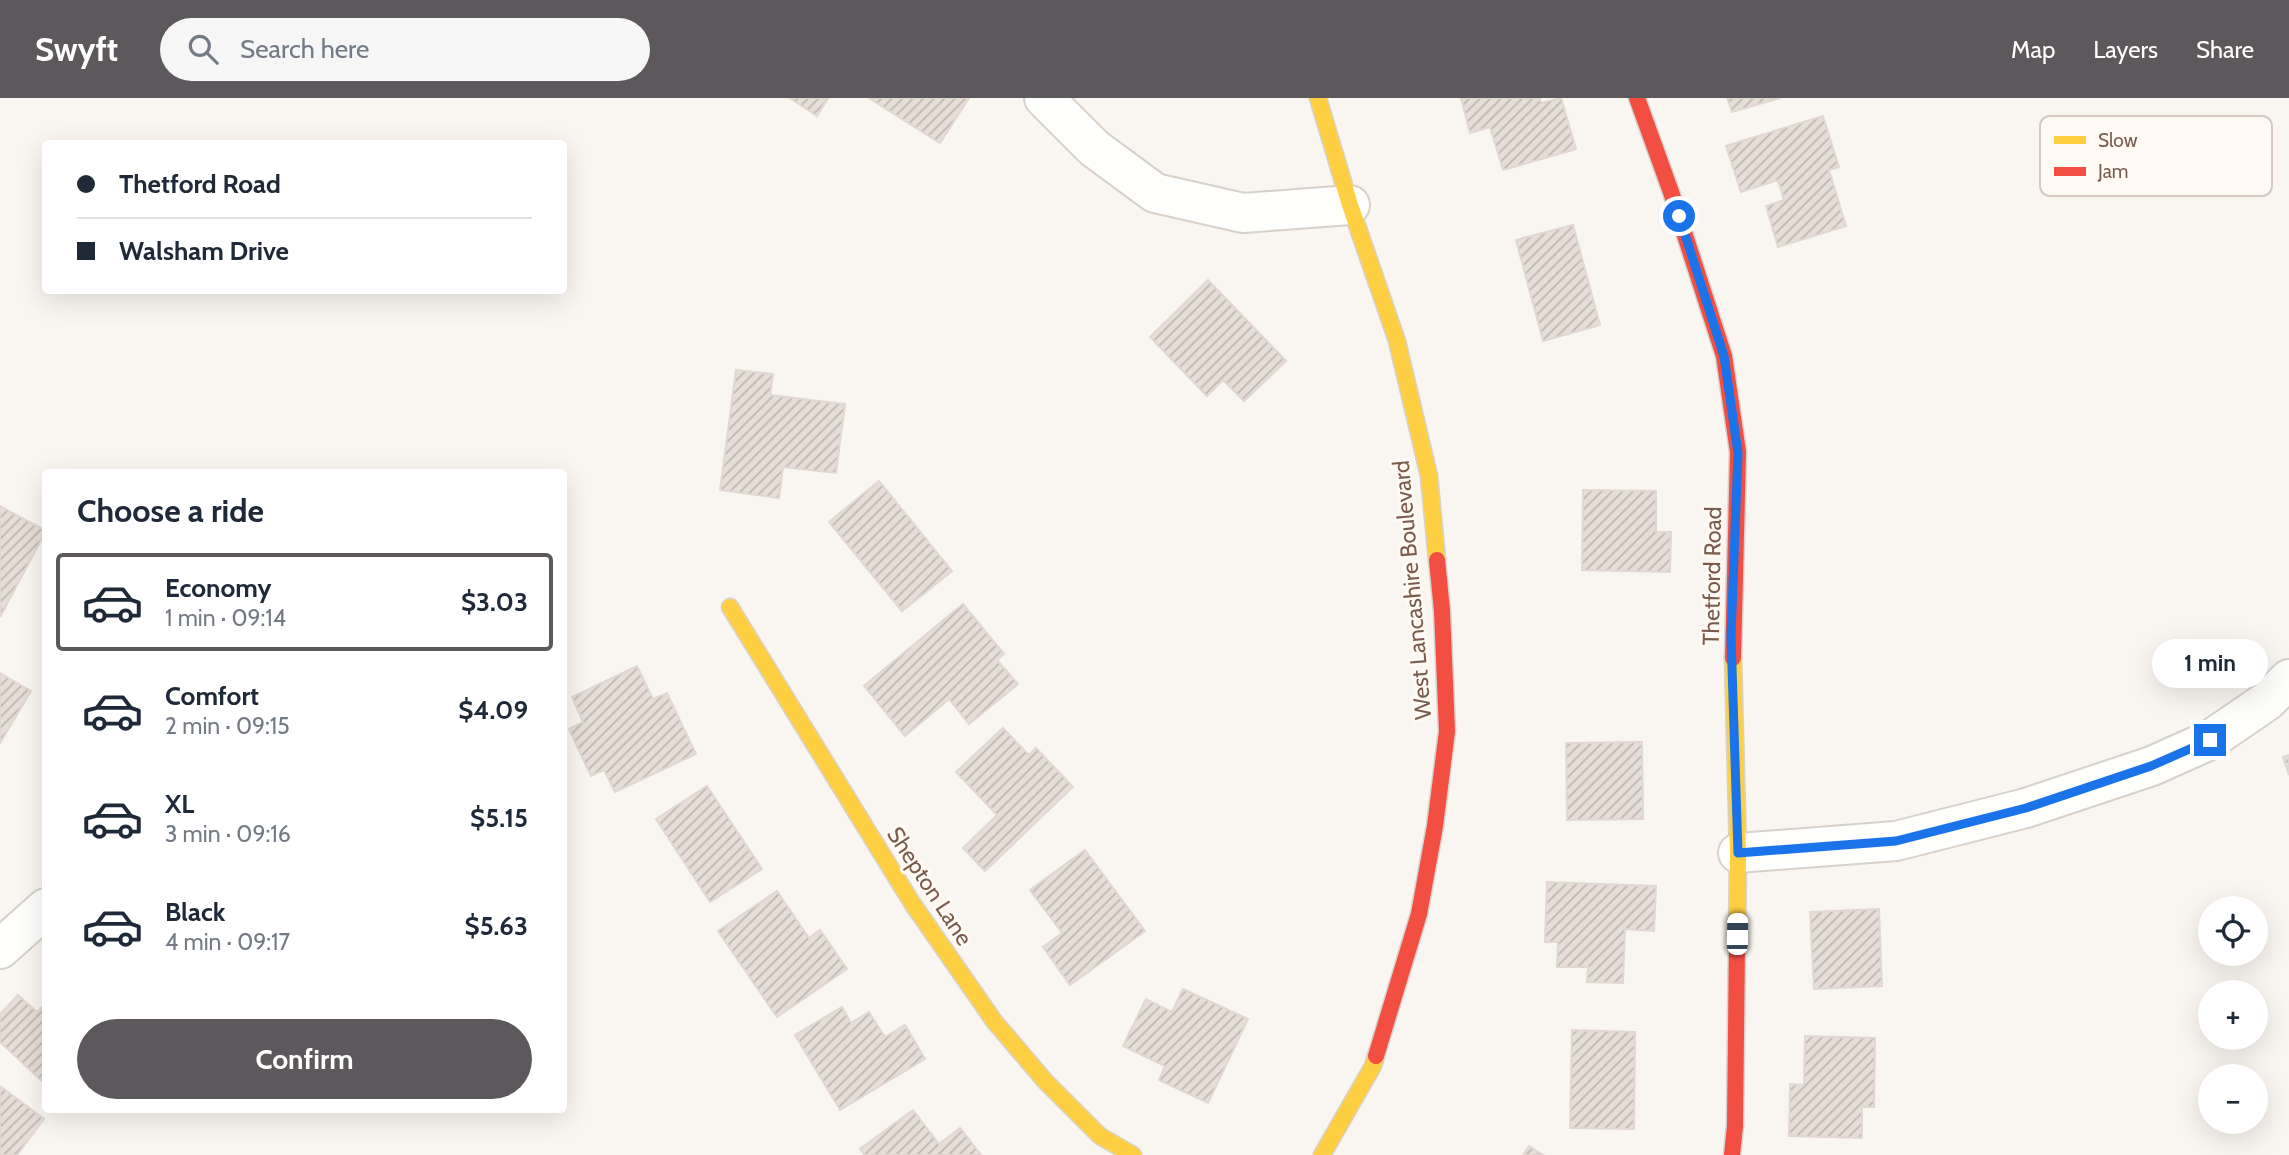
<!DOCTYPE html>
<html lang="en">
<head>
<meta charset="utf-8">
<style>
  :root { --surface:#fff; --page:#f6f6f7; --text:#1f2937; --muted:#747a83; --line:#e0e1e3; --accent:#5c585b }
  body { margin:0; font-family:Cabin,sans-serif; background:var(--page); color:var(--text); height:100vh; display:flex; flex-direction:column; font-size:26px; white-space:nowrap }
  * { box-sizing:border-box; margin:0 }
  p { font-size:23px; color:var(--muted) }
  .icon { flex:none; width:38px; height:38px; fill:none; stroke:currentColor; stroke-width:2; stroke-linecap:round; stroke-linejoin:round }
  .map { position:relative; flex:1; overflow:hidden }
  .side { position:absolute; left:42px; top:371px; width:525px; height:644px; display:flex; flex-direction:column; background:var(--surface); border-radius:7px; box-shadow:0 7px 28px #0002 }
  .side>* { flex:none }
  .hud { position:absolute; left:42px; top:42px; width:525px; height:154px; border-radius:7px; box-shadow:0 7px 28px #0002; display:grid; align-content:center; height:154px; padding:0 35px; background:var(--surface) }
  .tools { position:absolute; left:2198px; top:798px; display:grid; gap:14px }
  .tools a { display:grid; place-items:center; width:70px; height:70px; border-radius:50%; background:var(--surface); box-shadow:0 7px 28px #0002; font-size:35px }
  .end { position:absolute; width:32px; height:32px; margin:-16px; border:9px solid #1a73e8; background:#fff; box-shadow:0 0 0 4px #fff }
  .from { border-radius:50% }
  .bubble { position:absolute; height:49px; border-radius:24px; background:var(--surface); box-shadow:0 7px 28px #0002; font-size:23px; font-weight:800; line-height:49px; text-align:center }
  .car { position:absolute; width:21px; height:42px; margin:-21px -10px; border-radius:9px; box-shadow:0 0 5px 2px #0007; background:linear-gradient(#fff 24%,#345 0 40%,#fff 0 76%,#345 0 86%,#fff 0) }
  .hud b { display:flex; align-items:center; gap:24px; height:66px; font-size:26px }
  .hud b+b { border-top:2px solid var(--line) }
  .hud i { width:18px; height:18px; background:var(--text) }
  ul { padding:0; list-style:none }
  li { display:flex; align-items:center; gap:21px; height:98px; margin:0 14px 10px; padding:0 21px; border:4px solid transparent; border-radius:7px }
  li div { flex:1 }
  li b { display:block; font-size:26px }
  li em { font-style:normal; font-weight:800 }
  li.active { border-color:var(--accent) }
  li>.icon { width:63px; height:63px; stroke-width:1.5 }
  h2 { padding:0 35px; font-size:32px; line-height:84px }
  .action { display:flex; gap:14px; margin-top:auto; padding:14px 35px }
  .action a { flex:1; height:80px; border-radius:42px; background:var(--accent); color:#fff; font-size:28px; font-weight:800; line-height:80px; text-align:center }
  header { display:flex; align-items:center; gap:42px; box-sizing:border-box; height:98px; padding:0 35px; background:var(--accent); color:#fff }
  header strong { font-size:33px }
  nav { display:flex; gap:38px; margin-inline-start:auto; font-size:24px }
  .search { width:490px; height:63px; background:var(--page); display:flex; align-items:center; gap:18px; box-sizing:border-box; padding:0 24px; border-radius:38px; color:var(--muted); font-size:26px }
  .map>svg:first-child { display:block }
</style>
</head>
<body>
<header>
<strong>Swyft</strong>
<div class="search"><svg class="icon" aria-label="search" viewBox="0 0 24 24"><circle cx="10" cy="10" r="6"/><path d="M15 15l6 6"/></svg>Search here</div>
<nav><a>Map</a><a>Layers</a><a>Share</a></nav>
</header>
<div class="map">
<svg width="2289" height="1057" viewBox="0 0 2289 1057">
  <defs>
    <pattern id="building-hatch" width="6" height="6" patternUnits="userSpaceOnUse" patternTransform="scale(1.75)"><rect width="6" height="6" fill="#e6ded7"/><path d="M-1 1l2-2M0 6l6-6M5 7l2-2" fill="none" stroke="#bfb7b1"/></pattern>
  </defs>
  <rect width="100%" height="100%" fill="#f9f5f0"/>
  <g fill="url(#building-hatch)" stroke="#e2d8d2" stroke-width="2">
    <path d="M790 0H828L817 18Z"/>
    <path d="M869 0H969L940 45Z"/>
    <path d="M1461 0H1540L1541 5 1561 0 1576 51 1503 72 1490 29 1470 35Z"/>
    <path d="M1727 0H1780L1732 14Z"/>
    <path d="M1823 18 1839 69 1829 72 1846 128 1778 149 1766 108 1784 102 1778 82 1741 94 1726 48Z"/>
    <path d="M1573 127 1600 227 1543 243 1516 142Z"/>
    <path d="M1208 182 1286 263 1244 303 1223 282 1207 298 1150 239Z"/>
    <path d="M736 272 773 276 770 297 845 306 836 375 783 369 779 400 720 392Z"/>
    <path d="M879 383 952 473 902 513 829 424Z"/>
    <path d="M1583 392 1656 393V434H1671L1670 474 1582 472Z"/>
    <path d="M0 408 46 433 0 519Z"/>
    <path d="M963 506 1004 556 997 562 1018 586 969 626 949 601 905 638 864 588Z"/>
    <path d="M637 568 653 601 667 595 696 656 615 694 604 672 591 678 569 631 583 624 572 599Z"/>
    <path d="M0 575 31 593 0 645Z"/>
    <path d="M1003 630 1029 657 1036 650 1073 689 985 773 963 750 997 717 956 674Z"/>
    <path d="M1642 644 1643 721 1567 722 1566 645Z"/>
    <path d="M2289 657V677L2283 659Z"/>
    <path d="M707 688 762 771 710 804 656 721Z"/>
    <path d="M1085 752 1145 833 1070 887 1043 849 1062 835 1030 792Z"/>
    <path d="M1547 784 1656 788 1654 833 1625 831 1623 885 1587 884 1588 869H1557L1558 844H1545Z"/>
    <path d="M777 793 809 840 820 832 847 871 777 919 718 833Z"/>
    <path d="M1879 811 1882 888 1814 891 1810 814Z"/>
    <path d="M1183 891 1248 921 1208 1005 1159 982 1165 968 1123 948 1146 901 1172 914Z"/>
    <path d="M18 897 37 914 46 905V987L0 944V916Z"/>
    <path d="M842 909 851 925 869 914 885 939 905 927 925 961 840 1012 795 937Z"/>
    <path d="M1572 932 1635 934 1634 1031 1570 1030Z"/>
    <path d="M1805 938 1875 940 1874 1009H1862V1040L1789 1038 1790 986 1804 987Z"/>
    <path d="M0 988 44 1021 17 1057H0Z"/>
    <path d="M913 1012 939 1046 960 1030 981 1057H865L860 1051Z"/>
    <path d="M1529 1048 1543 1057H1523Z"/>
  </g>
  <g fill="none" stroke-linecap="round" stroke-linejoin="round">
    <g stroke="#d7d1cb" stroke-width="42">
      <g id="street">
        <path d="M1044 0 1094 50 1155 95 1243 115 1350 107"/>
        <path d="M1738 755 1896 743 2026 710 2152 668 2210 642 2267 603 2289 581"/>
        <path d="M0 851 46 810"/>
      </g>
    </g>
    <g stroke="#d9d2cb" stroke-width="19">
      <g id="slow">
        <path d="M1318 0 1350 107 1397 243 1429 378 1437 462"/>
        <path d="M730 509 912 805 994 923 1045 983 1100 1038 1133 1057"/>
        <path d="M1733 560 1738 755 1737 843"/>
        <path d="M1322 1057 1373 968 1376 958"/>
      </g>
    </g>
    <g stroke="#d9d2cb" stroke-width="19">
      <g id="jam">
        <path d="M1637 0 1671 94 1724 258 1738 354 1733 560"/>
        <path d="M1376 958 1419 816 1435 728 1447 633 1442 513 1437 462"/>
        <path d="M1732 1057 1735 1028 1737 843"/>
      </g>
    </g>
    <use href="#street" stroke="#fefefd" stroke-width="38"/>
    <use href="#slow" stroke="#ffcf43" stroke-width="16"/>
    <use href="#jam" stroke="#f24e42" stroke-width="16"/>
  </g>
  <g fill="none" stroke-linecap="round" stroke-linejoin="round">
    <path stroke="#1a73e8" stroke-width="9" d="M1679 118 1724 258 1738 355 1731 538 1738 755 1896 743 2026 710 2151 668 2210 642"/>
  </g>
  <g text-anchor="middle" stroke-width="6" stroke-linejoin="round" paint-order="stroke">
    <g font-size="23" fill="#7a5c4d" stroke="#fffaf3">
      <text transform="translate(1712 478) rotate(-89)" y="8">Thetford Road</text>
      <text transform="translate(1412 492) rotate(-95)" y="8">West Lancashire Boulevard</text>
      <text transform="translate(930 788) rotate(57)" y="8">Shepton Lane</text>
    </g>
  </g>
  <rect x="2040" y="18" width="232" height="80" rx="10" fill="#fffaf3" stroke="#d7cbc1" stroke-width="2"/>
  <rect x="2054" y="38" width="32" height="8" fill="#ffcf43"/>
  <rect x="2054" y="69" width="32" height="9" fill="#f24e42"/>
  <g font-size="19" fill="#7a5c4d">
    <text x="2098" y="49">Slow</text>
    <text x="2098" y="80">Jam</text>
  </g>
</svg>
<div class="tools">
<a><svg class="icon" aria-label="locate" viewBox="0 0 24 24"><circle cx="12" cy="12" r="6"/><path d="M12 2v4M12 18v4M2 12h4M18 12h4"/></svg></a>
<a>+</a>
<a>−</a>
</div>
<i class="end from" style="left:1679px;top:118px"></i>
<i class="end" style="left:2210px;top:642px"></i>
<div class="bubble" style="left:2152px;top:541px;width:116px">1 min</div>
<i class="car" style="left:1737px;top:836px;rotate:1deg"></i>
<div class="hud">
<b><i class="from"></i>Thetford Road</b>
<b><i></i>Walsham Drive</b>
</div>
<section class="side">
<h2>Choose a ride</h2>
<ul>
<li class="active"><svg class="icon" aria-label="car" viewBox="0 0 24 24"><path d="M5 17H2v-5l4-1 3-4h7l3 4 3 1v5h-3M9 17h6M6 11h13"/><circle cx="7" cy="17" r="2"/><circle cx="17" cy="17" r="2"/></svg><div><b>Economy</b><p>1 min · 09:14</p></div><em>$3.03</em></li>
<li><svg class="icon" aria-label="car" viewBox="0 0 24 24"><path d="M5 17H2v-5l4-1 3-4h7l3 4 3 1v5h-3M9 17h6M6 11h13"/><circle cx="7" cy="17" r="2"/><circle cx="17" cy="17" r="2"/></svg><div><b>Comfort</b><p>2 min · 09:15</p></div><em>$4.09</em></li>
<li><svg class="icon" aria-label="car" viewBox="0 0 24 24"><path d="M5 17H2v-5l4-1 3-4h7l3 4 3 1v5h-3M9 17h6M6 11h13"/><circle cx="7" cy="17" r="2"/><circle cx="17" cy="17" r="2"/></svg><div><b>XL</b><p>3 min · 09:16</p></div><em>$5.15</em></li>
<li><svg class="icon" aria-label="car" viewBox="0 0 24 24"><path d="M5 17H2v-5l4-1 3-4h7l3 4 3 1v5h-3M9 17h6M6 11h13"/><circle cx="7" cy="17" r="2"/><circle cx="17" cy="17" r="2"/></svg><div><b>Black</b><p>4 min · 09:17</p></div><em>$5.63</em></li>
</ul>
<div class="action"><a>Confirm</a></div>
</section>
</div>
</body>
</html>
